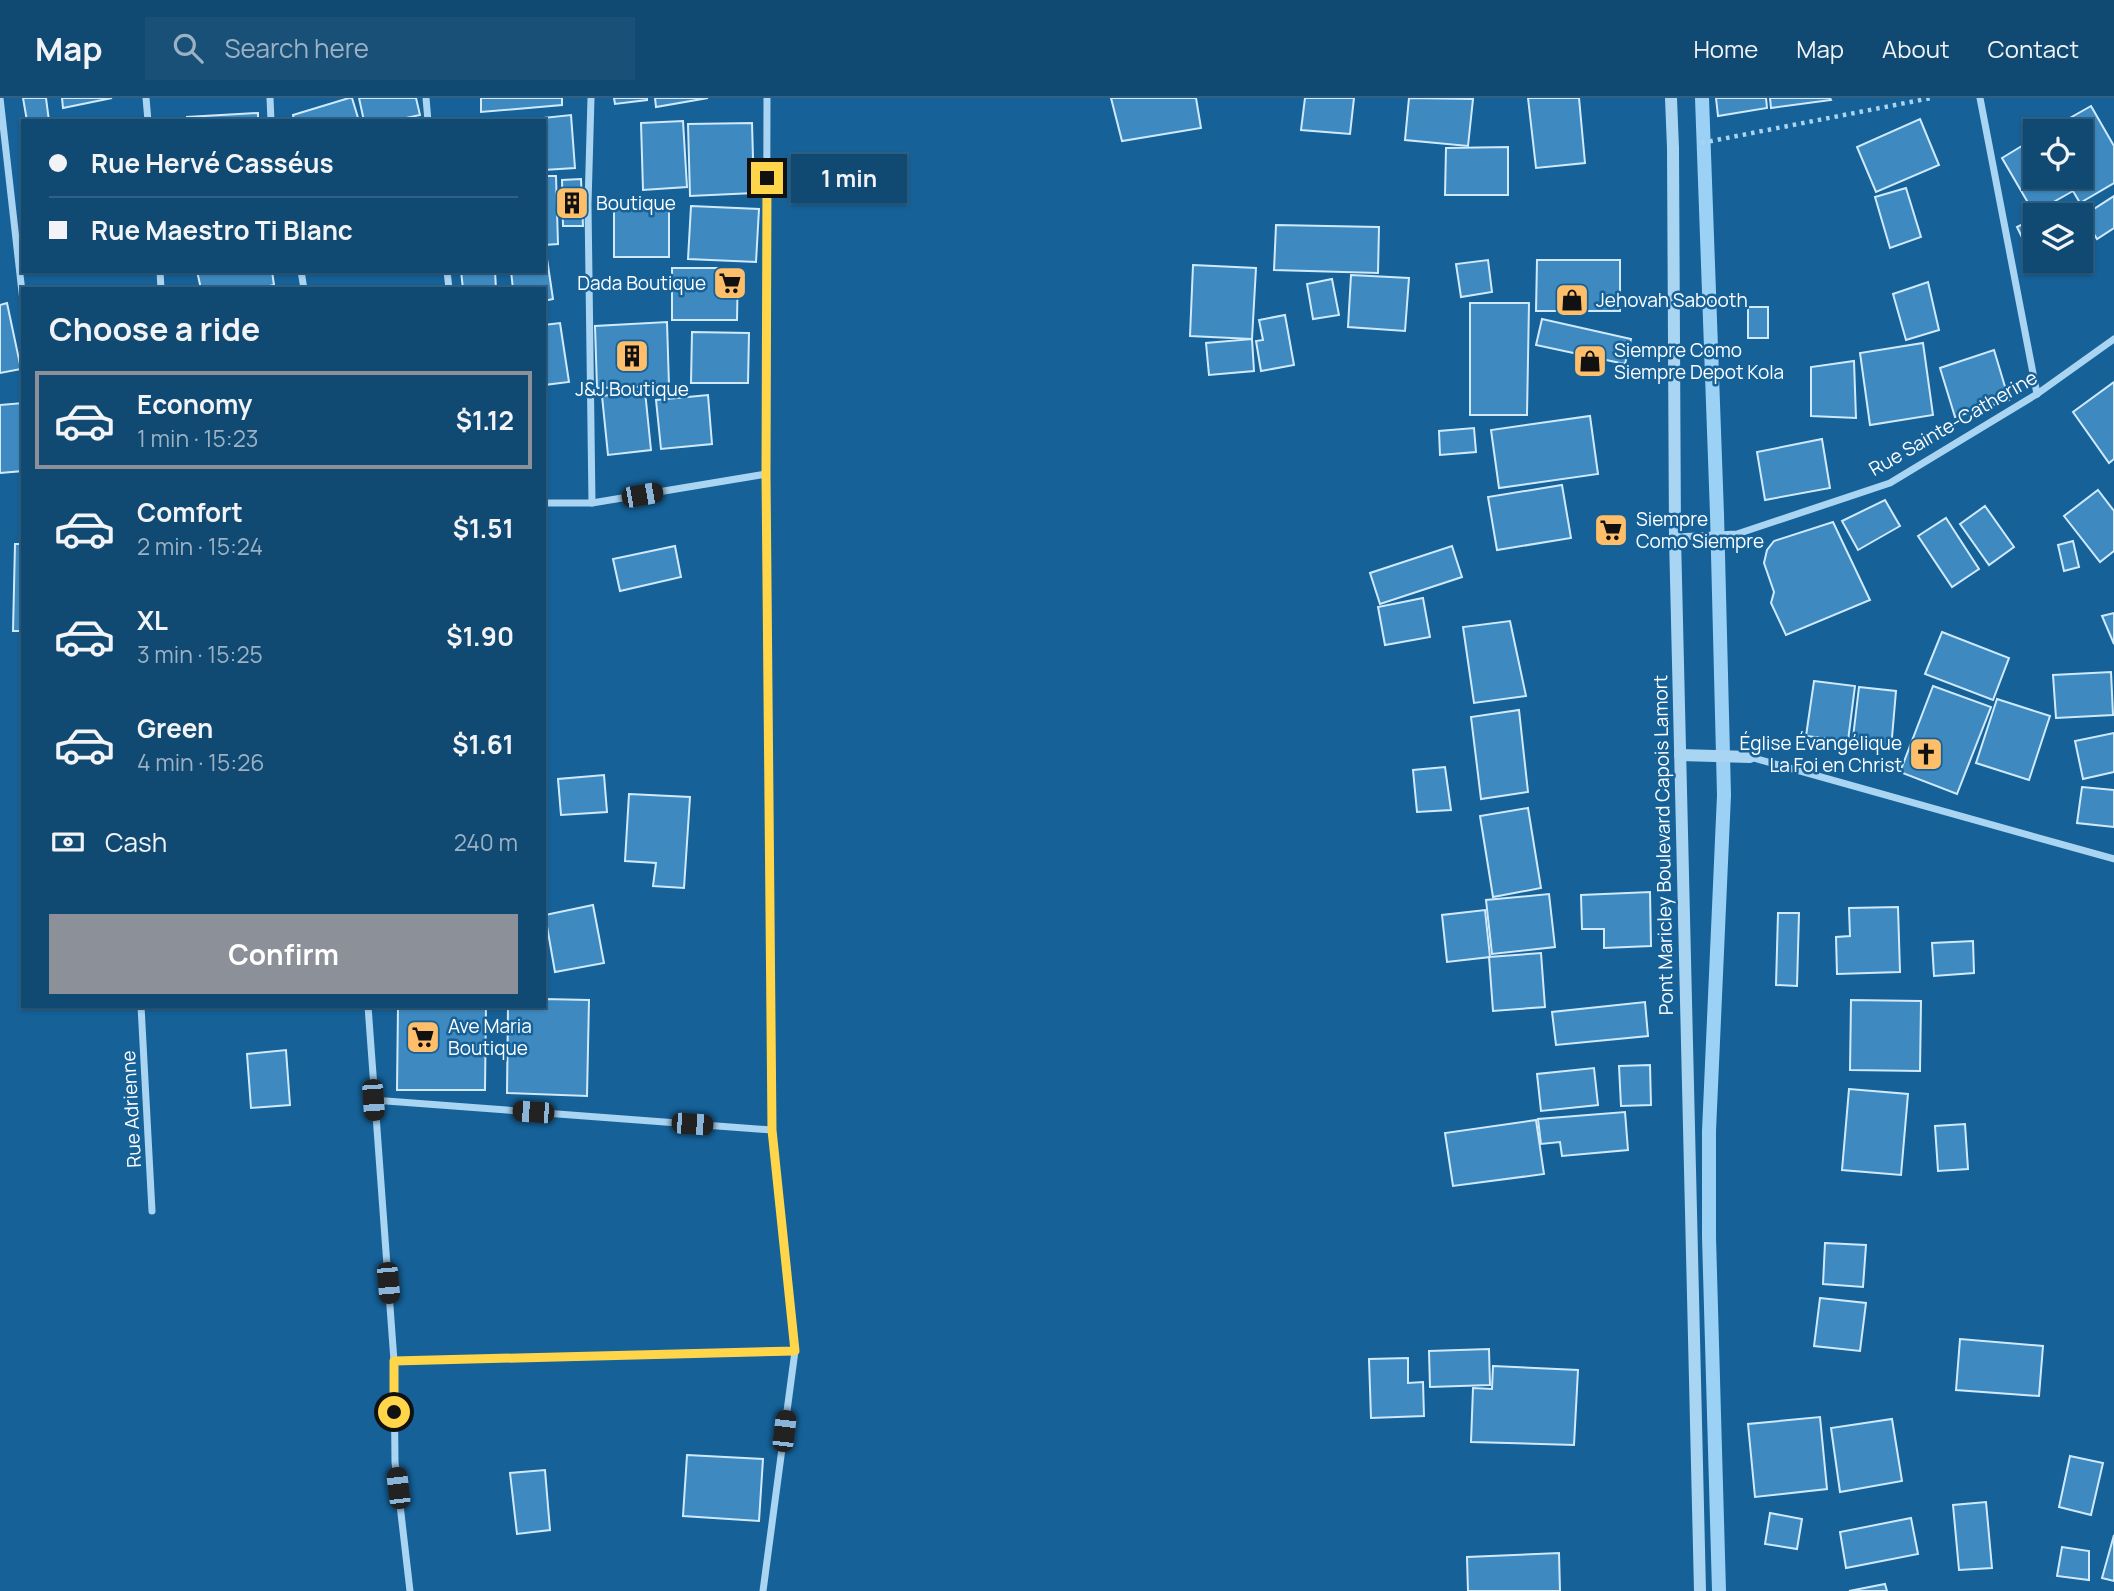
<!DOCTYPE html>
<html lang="en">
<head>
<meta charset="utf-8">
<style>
  :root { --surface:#104972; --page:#195077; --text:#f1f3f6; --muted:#9cb2c4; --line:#306184; --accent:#8c9099 }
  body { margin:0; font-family:Manrope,sans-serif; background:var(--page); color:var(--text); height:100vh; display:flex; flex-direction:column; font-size:26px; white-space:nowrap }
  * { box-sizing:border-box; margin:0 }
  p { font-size:23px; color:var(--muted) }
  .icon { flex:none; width:38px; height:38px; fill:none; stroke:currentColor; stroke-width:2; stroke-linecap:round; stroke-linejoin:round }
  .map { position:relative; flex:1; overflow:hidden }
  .sheet { position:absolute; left:21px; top:189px; width:525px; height:721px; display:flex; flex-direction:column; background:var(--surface); border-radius:0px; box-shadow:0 2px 5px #0004,0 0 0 2px var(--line) }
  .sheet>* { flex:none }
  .hud { position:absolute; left:21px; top:21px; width:525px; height:154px; border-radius:0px; box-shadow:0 2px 5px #0004,0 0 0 2px var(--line); display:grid; align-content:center; height:154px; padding:0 28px; background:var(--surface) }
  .tools { position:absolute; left:2023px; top:21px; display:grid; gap:14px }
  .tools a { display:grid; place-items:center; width:70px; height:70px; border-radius:0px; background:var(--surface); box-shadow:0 2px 5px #0004,0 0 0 2px var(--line); font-size:35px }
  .end { position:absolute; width:32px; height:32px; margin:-16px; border:9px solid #ffd54a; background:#111; box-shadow:0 0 0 4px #111 }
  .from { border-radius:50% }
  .bubble { position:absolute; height:49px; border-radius:0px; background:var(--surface); box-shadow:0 2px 5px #0004,0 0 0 2px var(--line); font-size:23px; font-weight:700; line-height:49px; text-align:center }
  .car { position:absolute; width:21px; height:42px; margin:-21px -10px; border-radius:9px; box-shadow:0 0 5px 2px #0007; background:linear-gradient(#222 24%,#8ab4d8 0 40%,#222 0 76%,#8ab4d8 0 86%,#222 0) }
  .hud b { display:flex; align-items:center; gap:24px; height:66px; font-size:26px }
  .hud b+b { border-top:2px solid var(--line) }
  .hud i { width:18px; height:18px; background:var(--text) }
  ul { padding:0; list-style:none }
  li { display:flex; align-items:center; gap:21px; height:98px; margin:0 14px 10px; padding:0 14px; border:4px solid transparent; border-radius:0px }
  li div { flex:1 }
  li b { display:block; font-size:26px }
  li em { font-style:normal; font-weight:700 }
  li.selected { border-color:var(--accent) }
  li>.icon { width:63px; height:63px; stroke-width:1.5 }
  h2 { padding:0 28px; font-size:32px; line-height:84px }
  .pay { display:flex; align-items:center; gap:18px; height:77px; padding:0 28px; font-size:26px }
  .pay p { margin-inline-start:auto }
  .primary-button { display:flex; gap:14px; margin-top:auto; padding:14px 28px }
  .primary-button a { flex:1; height:80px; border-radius:0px; background:var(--accent); color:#fff; font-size:28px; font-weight:700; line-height:80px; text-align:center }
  header { display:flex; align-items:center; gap:42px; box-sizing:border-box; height:98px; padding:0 35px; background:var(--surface); border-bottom:2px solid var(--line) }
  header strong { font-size:33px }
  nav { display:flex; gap:38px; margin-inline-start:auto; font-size:24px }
  .search { width:490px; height:63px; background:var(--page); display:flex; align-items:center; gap:18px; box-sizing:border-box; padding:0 24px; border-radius:0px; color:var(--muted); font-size:26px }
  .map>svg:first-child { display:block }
</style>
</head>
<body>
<header>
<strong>Map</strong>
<div class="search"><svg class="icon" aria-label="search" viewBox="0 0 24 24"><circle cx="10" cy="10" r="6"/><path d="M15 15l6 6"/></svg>Search here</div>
<nav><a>Home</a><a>Map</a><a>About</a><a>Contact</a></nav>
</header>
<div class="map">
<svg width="2114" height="1493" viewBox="0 0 2114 1493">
  <rect width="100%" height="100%" fill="#156198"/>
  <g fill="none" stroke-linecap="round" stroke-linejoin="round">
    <path stroke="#9bd1f5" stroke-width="14" d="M1702 0 1717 416 1724 697 1709 1033V1139L1719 1493"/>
  </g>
  <g fill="#3e8ac0" stroke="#d0eafc" stroke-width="2">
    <path d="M23 0H46L49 23H27Z"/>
    <path d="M62 0H112L63 10Z"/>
    <path d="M349 0H352L359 23H294L293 17Z"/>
    <path d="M359 0H416L420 17 392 23H364Z"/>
    <path d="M481 0H562V7L481 14Z"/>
    <path d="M614 0H647V2L615 6Z"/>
    <path d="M655 0H708L656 9Z"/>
    <path d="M1111 0H1196L1201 30 1122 43Z"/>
    <path d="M1305 0H1354L1350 36 1301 32Z"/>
    <path d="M1409 0 1473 1 1468 48 1405 42Z"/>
    <path d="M1528 0H1579L1585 65 1536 70Z"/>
    <path d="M1716 0H1766L1767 10 1718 18Z"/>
    <path d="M1770 0H1830L1831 2 1771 10Z"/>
    <path d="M2091 8 2114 48V85L2080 105 2073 93 2034 115 2002 60 2035 40V79H2081V33H2047Z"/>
    <path d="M258 15V23H187V19Z"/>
    <path d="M571 17 575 70 544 72V23H534L533 21Z"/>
    <path d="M1920 21 1939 67 1876 94 1857 49Z"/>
    <path d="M683 23 687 89 643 92 641 25Z"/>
    <path d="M752 25 754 95 690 98 688 26Z"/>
    <path d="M1508 49V97H1445L1446 50Z"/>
    <path d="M544 78H556L558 146 544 147Z"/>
    <path d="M581 81 583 128H563L562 82Z"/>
    <path d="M1906 90 1921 139 1890 150 1875 99Z"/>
    <path d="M2114 98V130L2097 141 2083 118Z"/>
    <path d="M2069 104 2075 117H2042Z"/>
    <path d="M691 108 759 111 756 164 688 161Z"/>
    <path d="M669 110V159H614V111Z"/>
    <path d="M2035 120V163H2064L2039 175 2017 129Z"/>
    <path d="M1276 127 1379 129 1378 175 1274 172Z"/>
    <path d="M2081 131 2090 151 2081 155Z"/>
    <path d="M546 154 553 201 544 203V191H513L511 173H544V155Z"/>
    <path d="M1488 162 1492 194 1461 199 1456 166Z"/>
    <path d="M1537 162H1620V213H1536Z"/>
    <path d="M1193 167 1256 170 1252 241 1190 238Z"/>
    <path d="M672 170H738L737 222H672Z"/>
    <path d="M197 173H272L274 187 256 191H201Z"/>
    <path d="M461 173H495L496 191H463Z"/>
    <path d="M1351 177 1409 180 1405 233 1348 229Z"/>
    <path d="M1332 181 1339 217 1313 221 1307 186Z"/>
    <path d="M1928 184 1939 232 1906 242 1893 196Z"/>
    <path d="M7 205 21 271 0 275V207Z"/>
    <path d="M1470 205H1529L1527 317H1470Z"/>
    <rect x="1748" y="209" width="20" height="31"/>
    <path d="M1285 217 1294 267 1261 273 1256 243 1263 242 1259 222Z"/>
    <path d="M1542 221 1631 241 1625 266 1536 247Z"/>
    <path d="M667 224 669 288 597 290 595 228Z"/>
    <path d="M560 225 569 284 544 287V227Z"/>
    <path d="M692 234 749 235 748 285H691Z"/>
    <path d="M1252 241 1254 273 1209 277 1206 245Z"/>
    <path d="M1923 245 1933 317 1870 327 1860 255Z"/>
    <path d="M1994 252 2009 302 1955 319 1940 270Z"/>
    <path d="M1854 263 1856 320 1811 318V269Z"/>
    <path d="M2114 284V361L2109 365 2073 314Z"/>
    <path d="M645 293 651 352 608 357 602 298Z"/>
    <path d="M708 297 712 346 661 351 656 302Z"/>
    <path d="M23 305V373L0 375V307Z"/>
    <path d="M1590 318 1598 376 1499 390 1491 332Z"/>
    <path d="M1474 330 1476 354 1440 357 1439 333Z"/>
    <path d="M1822 341 1830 390 1765 402 1757 354Z"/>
    <path d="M1562 387 1571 440 1497 452 1488 399Z"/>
    <path d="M2098 392 2114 413V453L2100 464 2064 418Z"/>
    <path d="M1885 402 1900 428 1858 452 1842 423Z"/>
    <path d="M1985 408 2014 449 1989 467 1960 426Z"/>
    <path d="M1946 420 1979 471 1952 489 1918 438Z"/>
    <path d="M1833 424 1870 502 1786 537 1771 505 1774 494 1764 465 1767 452 1774 443Z"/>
    <path d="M2073 443 2079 469 2064 473 2058 447Z"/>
    <path d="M15 446H23V533H13Z"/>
    <path d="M675 448 681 479 620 493 613 461Z"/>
    <path d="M1452 448 1462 479 1380 506 1370 475Z"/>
    <path d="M1423 500 1430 539 1385 547 1378 509Z"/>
    <path d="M2114 515V546L2102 518Z"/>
    <path d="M1510 523 1526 598 1474 605 1463 529Z"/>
    <path d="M1942 534 2009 560 1993 602 1925 576Z"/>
    <path d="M2111 574 2113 617 2056 620 2053 577Z"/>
    <path d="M1814 583 1855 588 1848 643 1806 638Z"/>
    <path d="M1933 588 1991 609 1957 696 1900 674Z"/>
    <path d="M1859 589 1896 593 1891 651 1852 648Z"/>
    <path d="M1997 601 2050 618 2029 682 1976 665Z"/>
    <path d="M1519 612 1528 694 1481 701 1471 619Z"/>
    <path d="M2114 635V674L2083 681 2075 643Z"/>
    <path d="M1445 669 1451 712 1417 714 1413 672Z"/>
    <path d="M604 677 607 714 561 717 558 681Z"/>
    <path d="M2082 689 2114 692V729L2077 725Z"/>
    <path d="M629 696 690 699 684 790 653 788 656 765 625 763Z"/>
    <path d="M1528 710 1541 790 1493 799 1480 718Z"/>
    <path d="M1650 794 1651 848 1604 850V831H1582L1581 797Z"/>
    <path d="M1549 796 1555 849 1492 856 1486 802Z"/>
    <path d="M593 807 604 865 555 874 545 817Z"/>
    <path d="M1898 809 1900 874 1837 876 1836 839 1850 838 1849 810Z"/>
    <path d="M1485 812 1490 859 1447 864 1442 817Z"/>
    <path d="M1778 815H1799L1797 888 1776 887Z"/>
    <path d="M1973 843 1974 875 1934 878 1932 845Z"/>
    <path d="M1541 855 1545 909 1493 913 1489 859Z"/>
    <path d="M544 901 589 902 587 998 507 995 508 908H544Z"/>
    <path d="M1851 902 1921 903 1920 973 1850 972Z"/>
    <path d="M1645 904 1648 938 1556 947 1552 914Z"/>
    <path d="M398 908H486L485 992H397Z"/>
    <path d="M286 952 290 1007 251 1010 247 956Z"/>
    <path d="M1650 967 1651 1007 1621 1008 1619 968Z"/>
    <path d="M1594 970 1598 1007 1541 1013 1537 976Z"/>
    <path d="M1849 991 1908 996 1901 1077 1842 1072Z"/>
    <path d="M1625 1014 1628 1052 1562 1058 1560 1044 1541 1046 1538 1021Z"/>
    <path d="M1536 1022 1544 1076 1453 1088 1445 1035Z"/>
    <path d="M1965 1026 1968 1071 1938 1073 1935 1028Z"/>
    <path d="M1825 1145 1866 1147 1863 1189 1823 1186Z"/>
    <path d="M1820 1200 1866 1205 1860 1253 1814 1248Z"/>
    <path d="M1960 1241 2043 1248 2039 1298 1956 1292Z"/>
    <path d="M1489 1251 1490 1287 1430 1289 1429 1253Z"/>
    <path d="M1408 1260V1285L1423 1284 1424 1318 1371 1320 1369 1261Z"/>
    <path d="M1493 1268 1578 1272 1574 1347 1471 1344 1473 1290 1492 1291Z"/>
    <path d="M1820 1319 1827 1391 1755 1399 1748 1326Z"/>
    <path d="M1892 1321 1902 1383 1840 1394 1831 1330Z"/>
    <path d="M687 1357 763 1361 759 1423 683 1418Z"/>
    <path d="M2070 1358 2103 1365 2091 1417 2059 1409Z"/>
    <path d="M545 1372 550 1432 517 1436 510 1375Z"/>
    <path d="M1986 1404 1992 1470 1959 1472 1953 1407Z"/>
    <path d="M1770 1415 1802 1421 1797 1451 1765 1446Z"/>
    <path d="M1911 1420 1918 1456 1846 1470 1840 1434Z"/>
    <path d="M2114 1437V1483L2102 1480Z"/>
    <path d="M2062 1449 2089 1453V1482L2057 1478Z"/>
    <path d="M1559 1455 1560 1493H1468L1467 1459Z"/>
    <path d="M1885 1486 1887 1493H1849Z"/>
  </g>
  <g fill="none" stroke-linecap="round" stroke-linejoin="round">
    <path stroke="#a9d4f2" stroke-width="4.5" stroke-dasharray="3.5 5" stroke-linecap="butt" d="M1701 45 1931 0"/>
    <g stroke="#a9d4f2" stroke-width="7">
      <path d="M0 0 23 203"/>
      <path d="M146 0 148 23"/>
      <path d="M270 0 271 23"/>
      <path d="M426 0 428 23"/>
      <path d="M591 0 588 106 592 405"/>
      <path d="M1980 0 2037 296"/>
      <path d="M160 173 161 191"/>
      <path d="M301 173 304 191"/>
      <path d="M447 173 449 191"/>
      <path d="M544 405H592L766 376"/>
      <path d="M1675 439 1737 436 1890 385 2037 296 2114 241"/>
      <path d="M1750 659 2114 761"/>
      <path d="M141 908 152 1113"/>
      <path d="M368 908 394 1263 395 1364 410 1493"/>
      <path d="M373 1002 772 1032"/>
      <path d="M394 1263 795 1253"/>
      <path d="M763 1493 795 1253 772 1032 766 376 767 0"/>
    </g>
    <g stroke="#a9d4f2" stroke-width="12">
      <path d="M1671 0 1673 50 1675 439 1700 1493"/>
      <path d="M1680 657 1750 659"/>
    </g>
  </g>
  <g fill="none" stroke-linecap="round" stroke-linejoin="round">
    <path stroke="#ffd54a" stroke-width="9" d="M394 1314V1263L795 1253 772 1032 766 376 767 80"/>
  </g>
  <defs>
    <g id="building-square" transform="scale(1.75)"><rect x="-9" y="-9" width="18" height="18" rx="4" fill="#ffbf6a" stroke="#156198"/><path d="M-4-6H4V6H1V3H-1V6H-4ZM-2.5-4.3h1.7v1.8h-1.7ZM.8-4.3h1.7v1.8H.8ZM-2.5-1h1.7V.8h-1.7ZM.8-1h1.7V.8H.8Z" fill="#111"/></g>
    <g id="supermarket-square" transform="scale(1.75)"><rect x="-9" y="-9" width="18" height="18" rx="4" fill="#ffbf6a" stroke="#156198"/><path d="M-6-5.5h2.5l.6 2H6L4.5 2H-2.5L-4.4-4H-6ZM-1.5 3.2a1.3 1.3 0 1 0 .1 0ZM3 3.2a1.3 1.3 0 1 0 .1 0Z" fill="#111"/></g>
    <g id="shop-square" transform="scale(1.75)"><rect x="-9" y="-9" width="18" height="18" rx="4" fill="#ffbf6a" stroke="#156198"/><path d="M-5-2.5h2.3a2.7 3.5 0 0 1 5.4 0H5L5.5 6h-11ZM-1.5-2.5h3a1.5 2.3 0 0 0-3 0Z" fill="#111"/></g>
    <g id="church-square" transform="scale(1.75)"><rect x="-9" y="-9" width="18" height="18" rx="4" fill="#ffbf6a" stroke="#156198"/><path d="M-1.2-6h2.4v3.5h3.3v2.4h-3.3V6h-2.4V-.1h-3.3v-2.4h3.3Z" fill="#111"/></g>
  </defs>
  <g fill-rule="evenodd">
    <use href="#building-square" x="572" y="105"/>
    <use href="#supermarket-square" x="730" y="185"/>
    <use href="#shop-square" x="1572" y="202"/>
    <use href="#building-square" x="632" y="258"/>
    <use href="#shop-square" x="1590" y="263"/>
    <use href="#supermarket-square" x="1611" y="432"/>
    <use href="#church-square" x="1926" y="656"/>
    <use href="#supermarket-square" x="423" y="939"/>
  </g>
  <g text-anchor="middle" stroke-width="5" stroke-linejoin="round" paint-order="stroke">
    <g font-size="19" fill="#fff" stroke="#156198" text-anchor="start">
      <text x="596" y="112">Boutique</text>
      <text x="706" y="192" text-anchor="end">Dada Boutique</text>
      <text x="1596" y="209">Jehovah Sabooth</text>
      <text x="1614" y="259">Siempre Como<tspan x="1614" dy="22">Siempre Depot Kola</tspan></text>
      <text x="632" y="298" text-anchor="middle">J&amp;J Boutique</text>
      <text x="1636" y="428">Siempre<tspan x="1636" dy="22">Como Siempre</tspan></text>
      <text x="1902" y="652" text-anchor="end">Église Évangélique<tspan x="1902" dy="22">La Foi en Christ</tspan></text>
      <text x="448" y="935">Ave Maria<tspan x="448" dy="22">Boutique</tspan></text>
    </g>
    <g font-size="19" fill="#fff" stroke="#156198">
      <text transform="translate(1953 325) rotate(-30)" y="7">Rue Sainte-Catherine</text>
      <text transform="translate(1663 747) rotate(-91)" y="7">Pont Maricley Boulevard Capois Lamort</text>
      <text transform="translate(131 1011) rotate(-93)" y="7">Rue Adrienne</text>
    </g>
  </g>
</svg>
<div class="tools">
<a><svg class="icon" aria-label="locate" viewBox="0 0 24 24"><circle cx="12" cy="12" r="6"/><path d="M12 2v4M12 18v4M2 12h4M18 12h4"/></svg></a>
<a><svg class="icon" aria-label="layers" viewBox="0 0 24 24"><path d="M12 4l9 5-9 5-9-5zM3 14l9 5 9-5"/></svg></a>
</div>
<i class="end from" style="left:394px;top:1314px"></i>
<i class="end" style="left:767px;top:80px"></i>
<div class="bubble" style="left:791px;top:56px;width:116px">1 min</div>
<i class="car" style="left:642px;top:397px;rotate:80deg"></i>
<i class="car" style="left:373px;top:1002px;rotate:176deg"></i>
<i class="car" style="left:533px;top:1014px;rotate:274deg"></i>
<i class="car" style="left:692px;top:1026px;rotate:94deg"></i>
<i class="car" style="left:388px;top:1185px;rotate:175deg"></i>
<i class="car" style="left:784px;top:1333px;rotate:7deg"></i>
<i class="car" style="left:398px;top:1390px;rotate:353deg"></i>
<div class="hud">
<b><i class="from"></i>Rue Hervé Casséus</b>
<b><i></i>Rue Maestro Ti Blanc</b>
</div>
<section class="sheet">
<h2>Choose a ride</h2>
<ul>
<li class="selected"><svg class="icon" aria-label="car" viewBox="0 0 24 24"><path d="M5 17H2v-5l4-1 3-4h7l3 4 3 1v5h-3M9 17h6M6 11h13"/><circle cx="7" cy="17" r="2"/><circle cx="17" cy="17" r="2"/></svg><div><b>Economy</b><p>1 min · 15:23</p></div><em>$1.12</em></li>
<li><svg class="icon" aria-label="car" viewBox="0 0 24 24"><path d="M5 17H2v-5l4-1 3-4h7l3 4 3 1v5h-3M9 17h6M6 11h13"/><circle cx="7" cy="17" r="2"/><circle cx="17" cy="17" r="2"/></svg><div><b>Comfort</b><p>2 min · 15:24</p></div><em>$1.51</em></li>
<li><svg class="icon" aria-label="car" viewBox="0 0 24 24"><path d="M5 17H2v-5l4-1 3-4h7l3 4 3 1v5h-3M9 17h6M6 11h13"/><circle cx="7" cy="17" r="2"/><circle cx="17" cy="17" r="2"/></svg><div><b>XL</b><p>3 min · 15:25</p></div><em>$1.90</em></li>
<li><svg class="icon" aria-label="car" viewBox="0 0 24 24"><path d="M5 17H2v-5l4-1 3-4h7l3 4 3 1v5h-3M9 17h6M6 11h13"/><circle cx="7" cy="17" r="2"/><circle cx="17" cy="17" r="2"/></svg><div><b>Green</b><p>4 min · 15:26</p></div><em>$1.61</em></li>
</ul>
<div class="pay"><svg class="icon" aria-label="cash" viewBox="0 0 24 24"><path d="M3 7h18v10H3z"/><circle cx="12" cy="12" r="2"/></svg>Cash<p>240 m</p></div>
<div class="primary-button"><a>Confirm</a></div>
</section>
</div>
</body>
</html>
